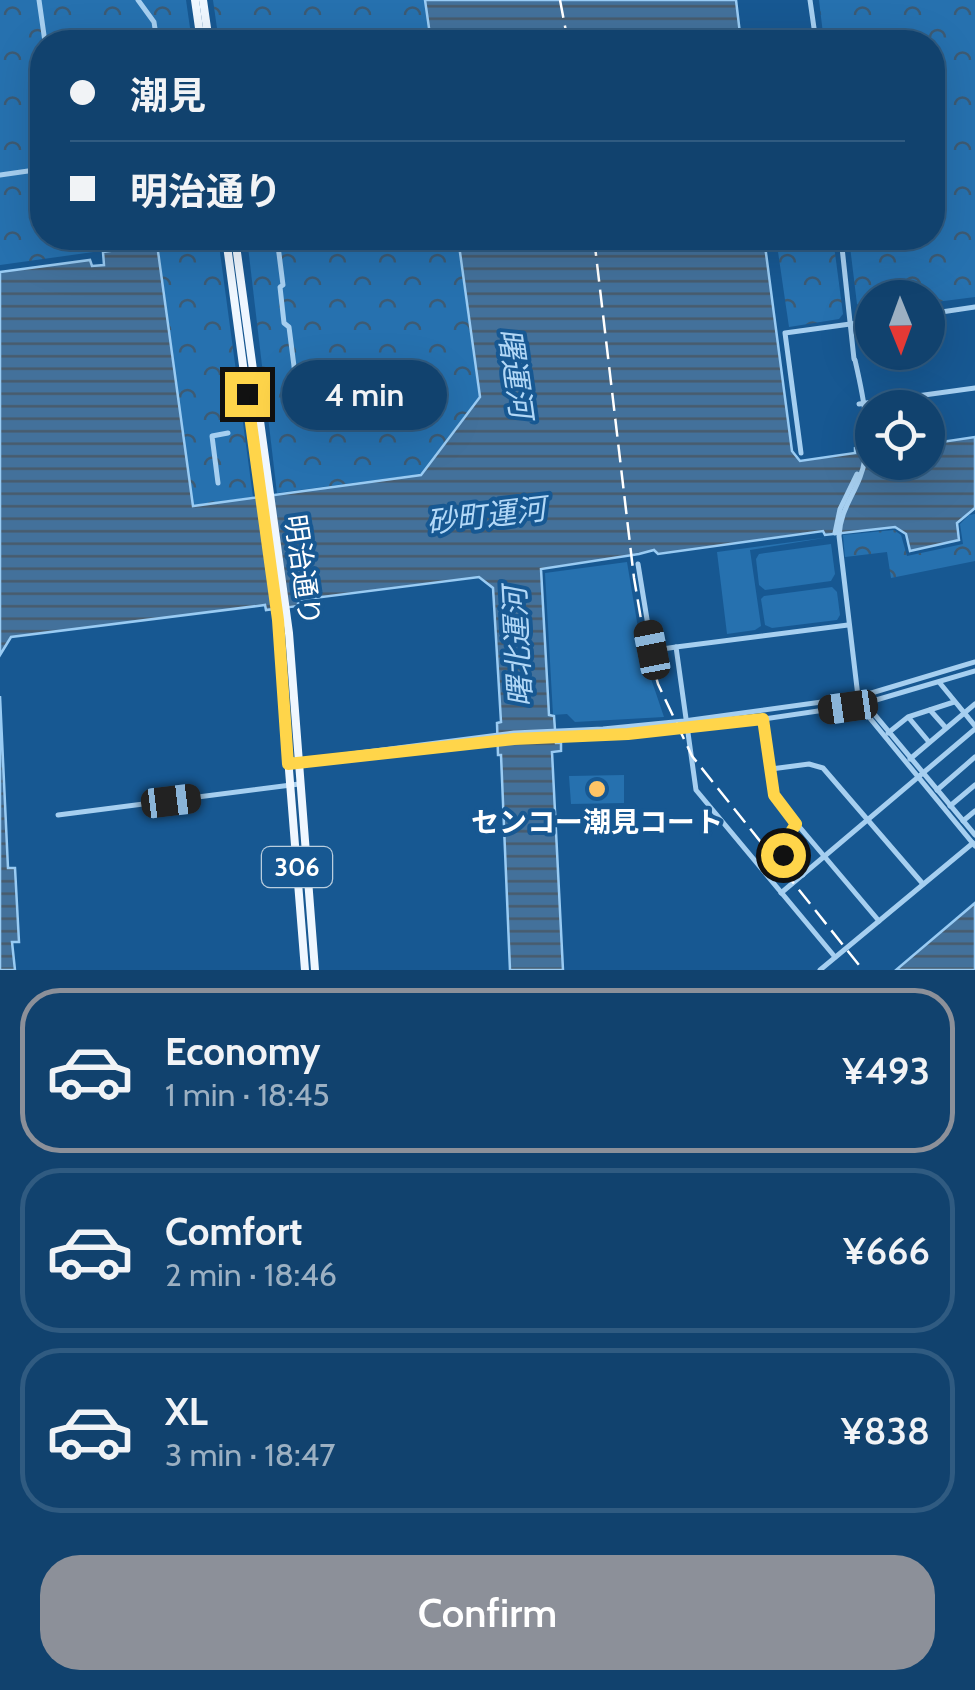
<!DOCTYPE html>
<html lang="en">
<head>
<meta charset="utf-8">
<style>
  :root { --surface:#11426e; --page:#1e4d76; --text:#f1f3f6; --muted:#9cb0c2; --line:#305b81; --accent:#8c9099 }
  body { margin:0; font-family:Cabin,"Noto Sans JP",sans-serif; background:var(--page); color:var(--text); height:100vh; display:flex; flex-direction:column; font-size:38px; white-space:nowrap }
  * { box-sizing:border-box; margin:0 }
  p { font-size:32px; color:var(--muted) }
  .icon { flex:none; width:55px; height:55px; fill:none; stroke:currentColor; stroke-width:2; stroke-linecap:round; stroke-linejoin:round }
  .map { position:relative; height:970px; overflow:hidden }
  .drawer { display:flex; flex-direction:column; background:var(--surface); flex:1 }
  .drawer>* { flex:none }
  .hud { position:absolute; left:30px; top:30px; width:915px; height:220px; border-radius:40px; box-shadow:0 10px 40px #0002,0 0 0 2px var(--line); display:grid; align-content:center; height:220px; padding:0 40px; background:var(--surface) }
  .needle { width:65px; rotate:179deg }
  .controls { position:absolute; left:855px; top:280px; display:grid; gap:20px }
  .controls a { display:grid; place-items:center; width:90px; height:90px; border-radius:50%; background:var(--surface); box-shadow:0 10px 40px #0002,0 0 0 2px var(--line); font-size:50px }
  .end { position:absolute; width:45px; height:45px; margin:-22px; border:12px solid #ffd54a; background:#111; box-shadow:0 0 0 5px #111 }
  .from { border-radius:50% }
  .bubble { position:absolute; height:70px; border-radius:35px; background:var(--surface); box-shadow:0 10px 40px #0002,0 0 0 2px var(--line); font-size:32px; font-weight:600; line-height:70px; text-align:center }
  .car { position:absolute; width:30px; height:60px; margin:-30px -15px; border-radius:12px; box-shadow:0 0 8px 2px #0007; background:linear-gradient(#222 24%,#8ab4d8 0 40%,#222 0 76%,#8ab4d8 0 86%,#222 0) }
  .hud b { display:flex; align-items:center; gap:35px; height:95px; font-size:38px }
  .hud b+b { border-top:2px solid var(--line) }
  .hud i { width:25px; height:25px; background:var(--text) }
  ul { padding:18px 0 0; list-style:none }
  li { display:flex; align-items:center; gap:30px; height:165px; margin:0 20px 15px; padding:0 20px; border:5px solid var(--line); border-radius:40px }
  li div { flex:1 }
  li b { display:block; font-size:38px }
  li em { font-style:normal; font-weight:600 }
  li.selected { border-color:var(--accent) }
  li>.icon { width:90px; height:90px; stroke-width:1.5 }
  .action { display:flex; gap:20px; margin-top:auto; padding:20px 40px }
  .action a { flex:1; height:115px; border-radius:40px; background:var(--accent); color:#fff; font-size:40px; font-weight:600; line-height:115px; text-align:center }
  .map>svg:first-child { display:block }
</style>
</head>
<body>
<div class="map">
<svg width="975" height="970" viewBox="0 0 975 970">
  <defs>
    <pattern id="forest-crowns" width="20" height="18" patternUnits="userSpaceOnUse" patternTransform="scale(2.5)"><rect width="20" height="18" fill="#2671af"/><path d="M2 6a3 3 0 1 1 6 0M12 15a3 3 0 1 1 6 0" fill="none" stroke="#3d5b74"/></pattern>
    <pattern id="water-rules" width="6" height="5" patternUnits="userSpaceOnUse" patternTransform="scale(2.5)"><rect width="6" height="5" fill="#43719b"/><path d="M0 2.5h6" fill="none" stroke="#485b6c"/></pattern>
  </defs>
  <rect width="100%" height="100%" fill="#175892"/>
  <g fill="#2671af">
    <path d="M830 537 750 550 761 626 755 630 727 634 717 552Z"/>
    <path d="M831 544 835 574 831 581 765 590 759 585 756 559 759 554Z"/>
    <path d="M627 562 642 652 664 717 575 722 567 714 553 715 545 573Z"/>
    <path d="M832 587 837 592 840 615 837 620 772 628 765 625 761 599 764 596Z"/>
    <path d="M624 775V803L571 804 569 776Z"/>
  </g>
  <g fill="url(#forest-crowns)">
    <path d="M0 0H186L192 42H42V238H218L253 497 193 505 158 243 0 265Z"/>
    <path d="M213 0H425L431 42H219Z"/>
    <path d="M819 0H975V297L928 303V298H872V311H868L857 304 849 238H932V42H824Z"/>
    <path d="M247 238H457L479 397 420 474 277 493Z"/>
    <path d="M776 238H833L843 314 839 319 789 327Z"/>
    <path d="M975 514V561L891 578 887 552 845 557 843 535 894 530 901 535 907 556 963 544 960 524 969 515Z"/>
  </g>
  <g fill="url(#water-rules)" stroke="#99cbf3" stroke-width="2.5">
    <path d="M425 0H736L741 42H431Z"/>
    <path d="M458 238H764L792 451 800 461 855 453V448L872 446V462H928V444L975 437V508L957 523 959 540 910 551 906 534 895 527 825 535 823 531 658 554 654 550 639 554 541 569 549 715 554 716 556 743H561V751L552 752 563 970H510L501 755H498L497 723 501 722 493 588 479 577 298 600V606L266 610 265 605 11 637 0 655V272L90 260 92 266 104 265 103 252 157 244 193 506 421 475 480 397Z"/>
    <path d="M0 696 8 868H15L19 942H12L15 970H0Z"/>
    <path d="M975 903V970H896Z"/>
  </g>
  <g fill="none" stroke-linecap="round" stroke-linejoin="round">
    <g stroke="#a6cff0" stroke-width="5">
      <path d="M39 0 45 42"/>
      <path d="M138 0 154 22 157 42"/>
      <path d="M810 0 816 42"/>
      <path d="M208 37 234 35 246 42"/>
      <path d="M0 175 42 169"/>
      <path d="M277 238 283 285 280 287 284 323 289 327 295 374"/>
      <path d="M841 238 854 359"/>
      <path d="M928 314 975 307"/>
      <path d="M855 360C863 395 874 442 860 477 852 498 840 512 839 536L859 705 975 846"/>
      <path d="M859 404 975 388"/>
      <path d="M801 453 785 333 872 321"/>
      <path d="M218 483 212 436 228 433"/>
      <path d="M835 533 840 509 857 474"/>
      <path d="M638 564 652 650"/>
      <path d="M642 652 676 647"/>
      <path d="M939 682 975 726"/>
      <path d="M865 703 975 835"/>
      <path d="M930 710 946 728"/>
      <path d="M909 718 929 742"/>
      <path d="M763 719 775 798 879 921"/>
      <path d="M888 733 908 717 954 702"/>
      <path d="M910 759 975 704"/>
      <path d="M289 765 297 761 514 733 603 729 684 721 858 697 975 662"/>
      <path d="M296 766 514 739 610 735 729 724 859 705 975 671"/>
      <path d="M771 769 809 764 823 768 923 884"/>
      <path d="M937 790 975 757"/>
      <path d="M950 806 975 785"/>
      <path d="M58 815 299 784"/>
      <path d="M963 821 975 811"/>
      <path d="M797 823 783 843 782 852 803 875"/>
      <path d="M781 893 975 729"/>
      <path d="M835 957 696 790 676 647 848 625"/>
      <path d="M820 970 973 843"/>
    </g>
    <g stroke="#eff7ff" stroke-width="8">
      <path d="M195 0 201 42"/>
      <path d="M203 0 209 42"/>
      <path d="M226 238 277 620 305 970"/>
      <path d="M235 238 289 633 315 970"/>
    </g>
    <g stroke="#fff" stroke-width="2.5" stroke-dasharray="18 8" stroke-linecap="butt">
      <path d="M560 0 568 42"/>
      <path d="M594 238 634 578 643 631 658 684 692 756 863 970"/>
    </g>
  </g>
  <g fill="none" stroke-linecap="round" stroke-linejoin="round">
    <path stroke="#ffd54a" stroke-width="12" d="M247 394 278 620 288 764 514 739 628 734 763 719 774 795 796 824 784 843 783 855"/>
  </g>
  <circle fill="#ffc465" stroke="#175892" stroke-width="4" cx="597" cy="789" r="10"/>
  <g text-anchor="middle" stroke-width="8" stroke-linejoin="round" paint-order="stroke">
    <rect fill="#175892" stroke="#b9cdde" stroke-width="2.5" x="262" y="847" width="70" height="40" rx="8"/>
    <g font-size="25" font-weight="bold" fill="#fff">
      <text x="297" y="876">306</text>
    </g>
    <g font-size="28" fill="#fff" stroke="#175892">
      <text transform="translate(303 570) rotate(82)" y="10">明治通り</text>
    </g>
    <g font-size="28" font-weight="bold" fill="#fff" stroke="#175892">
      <text x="597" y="832">センコー潮見コート</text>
    </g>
    <g font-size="30" font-style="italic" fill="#b2d8f7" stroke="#175892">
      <text transform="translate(515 373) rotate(82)" y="10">曙運河</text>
      <text transform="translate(486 516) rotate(-7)" y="10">砂町運河</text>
      <text transform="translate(518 647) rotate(-93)" y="10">曙北運河</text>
    </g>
  </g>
</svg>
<div class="controls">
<a><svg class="needle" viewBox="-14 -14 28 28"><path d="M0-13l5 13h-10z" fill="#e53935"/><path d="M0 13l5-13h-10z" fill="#9cb0c2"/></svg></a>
<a><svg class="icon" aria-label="locate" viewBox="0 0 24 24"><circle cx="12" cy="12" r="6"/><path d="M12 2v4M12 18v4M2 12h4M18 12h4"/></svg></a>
</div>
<i class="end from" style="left:783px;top:855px"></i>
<i class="end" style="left:247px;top:394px"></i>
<div class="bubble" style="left:282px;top:360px;width:165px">4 min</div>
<i class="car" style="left:652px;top:650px;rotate:349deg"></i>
<i class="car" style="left:848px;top:707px;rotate:262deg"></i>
<i class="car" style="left:171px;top:801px;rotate:83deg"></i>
<div class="hud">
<b><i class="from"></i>潮見</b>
<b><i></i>明治通り</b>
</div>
</div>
<section class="drawer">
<ul>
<li class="selected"><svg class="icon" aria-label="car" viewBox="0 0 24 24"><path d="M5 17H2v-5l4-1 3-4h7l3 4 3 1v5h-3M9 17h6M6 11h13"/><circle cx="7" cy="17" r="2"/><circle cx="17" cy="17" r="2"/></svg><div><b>Economy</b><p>1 min · 18:45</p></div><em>¥493</em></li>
<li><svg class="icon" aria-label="car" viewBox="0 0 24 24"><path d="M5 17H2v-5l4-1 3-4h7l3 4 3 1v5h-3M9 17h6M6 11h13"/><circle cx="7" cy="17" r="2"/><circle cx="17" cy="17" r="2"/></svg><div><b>Comfort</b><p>2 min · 18:46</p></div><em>¥666</em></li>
<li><svg class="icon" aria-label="car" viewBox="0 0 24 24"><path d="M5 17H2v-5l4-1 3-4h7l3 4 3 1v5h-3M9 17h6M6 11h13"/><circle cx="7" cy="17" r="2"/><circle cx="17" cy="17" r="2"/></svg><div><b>XL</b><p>3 min · 18:47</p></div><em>¥838</em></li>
</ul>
<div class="action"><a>Confirm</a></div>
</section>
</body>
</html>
